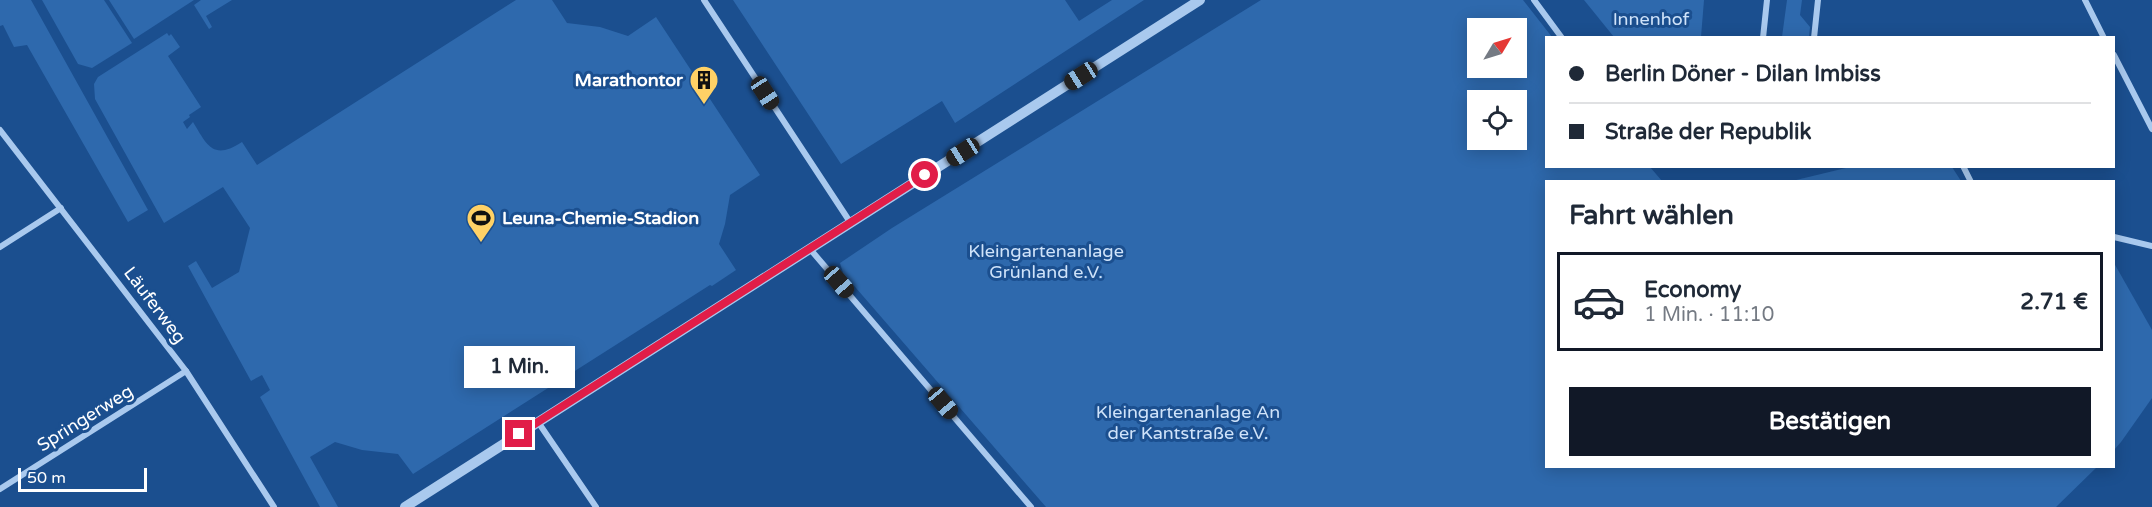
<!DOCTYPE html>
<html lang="de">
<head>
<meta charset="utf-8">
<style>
  :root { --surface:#fff; --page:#f6f6f7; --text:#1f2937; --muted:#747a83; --line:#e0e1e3; --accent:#111827 }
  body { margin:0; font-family:"Varela Round",sans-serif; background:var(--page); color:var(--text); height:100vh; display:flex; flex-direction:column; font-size:22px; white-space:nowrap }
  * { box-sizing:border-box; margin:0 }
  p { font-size:20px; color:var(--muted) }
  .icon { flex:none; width:33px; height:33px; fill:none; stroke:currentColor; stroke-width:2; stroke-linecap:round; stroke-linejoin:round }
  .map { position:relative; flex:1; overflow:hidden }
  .panel { position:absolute; left:1545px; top:180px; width:570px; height:288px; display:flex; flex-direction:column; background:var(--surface); border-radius:0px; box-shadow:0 3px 15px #0003 }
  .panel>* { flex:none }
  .guide { position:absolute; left:1545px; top:36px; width:570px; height:132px; border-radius:0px; box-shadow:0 3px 15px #0003; display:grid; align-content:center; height:132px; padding:0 24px; background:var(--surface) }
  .needle { width:39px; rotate:52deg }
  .buttons { position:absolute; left:1467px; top:18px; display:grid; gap:12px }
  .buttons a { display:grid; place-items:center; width:60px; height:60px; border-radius:0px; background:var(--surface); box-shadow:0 3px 15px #0003; font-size:30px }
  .scale { position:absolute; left:18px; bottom:15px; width:129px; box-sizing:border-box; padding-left:6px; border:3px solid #fff; border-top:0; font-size:16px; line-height:21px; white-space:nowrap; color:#fff; -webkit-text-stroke:4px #1b4f8f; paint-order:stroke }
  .end { position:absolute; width:27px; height:27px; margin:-14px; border:8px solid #e11d48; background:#fff; box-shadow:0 0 0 3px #fff }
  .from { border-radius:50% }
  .bubble { position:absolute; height:42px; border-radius:0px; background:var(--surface); box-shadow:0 3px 15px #0003; font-size:20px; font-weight:800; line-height:42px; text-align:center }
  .car { position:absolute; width:18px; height:36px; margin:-18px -9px; border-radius:8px; box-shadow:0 0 4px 2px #0007; background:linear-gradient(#222 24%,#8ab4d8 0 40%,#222 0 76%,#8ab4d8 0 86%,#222 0) }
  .guide b { display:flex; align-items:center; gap:21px; height:57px; font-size:22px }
  .guide b+b { border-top:2px solid var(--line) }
  .guide i { width:15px; height:15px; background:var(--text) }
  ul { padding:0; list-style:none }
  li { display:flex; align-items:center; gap:18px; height:99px; margin:0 12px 9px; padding:0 12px; border:3px solid transparent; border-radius:0px }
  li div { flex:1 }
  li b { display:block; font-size:22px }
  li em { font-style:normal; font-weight:800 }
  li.selected { border-color:var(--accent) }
  li>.icon { width:54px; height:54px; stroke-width:1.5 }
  h2 { padding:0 24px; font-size:27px; line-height:72px }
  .action { display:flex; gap:12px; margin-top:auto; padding:12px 24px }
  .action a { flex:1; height:69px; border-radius:0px; background:var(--accent); color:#fff; font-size:24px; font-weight:800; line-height:69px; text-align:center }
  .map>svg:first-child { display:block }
</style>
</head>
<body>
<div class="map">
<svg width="2152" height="507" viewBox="0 0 2152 507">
  <rect width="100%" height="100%" fill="#1b4f8f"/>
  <g fill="#2e69ad" fill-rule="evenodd">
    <path d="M0 0H31L148 210 128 222 27 45 14 47 3 25 0 26Z"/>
    <path d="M42 0H104L132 43 92 68 78 64Z"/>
    <path d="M109 0H194L134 39Z"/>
    <path d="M201 0H232L206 16 212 27 209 29 194 5Z"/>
    <path d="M516 0H552L567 23 600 27 628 36 656 17 760 175 730 195 725 224 719 244 736 270 712 286 710 285 413 474 398 454 362 450 335 442 310 457 338 507H320L260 397 270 390 262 375 251 381 188 266 196 261 212 288 239 272 250 228 223 187 164 223 95 99 94 84 98 77 167 33 169 36 171 34 180 47 168 56 201 107 189 115 190 117 183 122 187 129 193 122C207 145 213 161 242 142L257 165Z"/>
    <path d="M733 0H1065L1079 21 1112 0H1144L955 123 942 101 841 164Z"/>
    <path d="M1261 0H1523L1552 37 1546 38V166L1650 167 1662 181 1546 182V466L2097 467 2056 507H1046L843 273 840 263 892 228ZM1478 28H1516V68H1478ZM1478 100H1516V140H1478Z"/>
    <path d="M1584 0H1704L1701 37H1614Z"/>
    <path d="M1787 0H1802L1800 15 1810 27 1809 37H1782Z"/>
    <path d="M1850 167H1952L1961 181H1792Z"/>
    <path d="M2114 263 2152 330V398L2121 442 2114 450Z"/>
  </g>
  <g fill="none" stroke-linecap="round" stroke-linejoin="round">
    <g stroke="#a9c9ee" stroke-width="6">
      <path d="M704 0 850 222"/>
      <path d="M1534 0 1562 38"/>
      <path d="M2085 0 2104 38"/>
      <path d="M1763 38 1767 0"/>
      <path d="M1814 38 1818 0"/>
      <path d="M2114 55 2152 129"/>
      <path d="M0 130 186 371 274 507"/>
      <path d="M1963 166 1971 182"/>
      <path d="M2114 237 2152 246"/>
      <path d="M0 247 61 208"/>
      <path d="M810 249 1031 507"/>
      <path d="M538 422 596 507"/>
      <path d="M0 489 186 371"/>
    </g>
    <path stroke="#a9c9ee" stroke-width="10" d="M405 507 1200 0"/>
  </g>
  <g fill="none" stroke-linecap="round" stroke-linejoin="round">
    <path stroke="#e11d48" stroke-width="8" d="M519 434 925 175"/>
  </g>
  <defs>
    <g id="building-pin" transform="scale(1.5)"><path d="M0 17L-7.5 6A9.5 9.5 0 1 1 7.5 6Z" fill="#ffd166" stroke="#1b4f8f"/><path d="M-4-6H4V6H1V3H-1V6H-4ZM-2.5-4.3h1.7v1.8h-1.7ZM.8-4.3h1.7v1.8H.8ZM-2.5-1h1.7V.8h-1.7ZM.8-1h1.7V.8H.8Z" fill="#111"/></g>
    <g id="stadium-pin" transform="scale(1.5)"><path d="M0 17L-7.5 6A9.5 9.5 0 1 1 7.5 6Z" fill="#ffd166" stroke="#1b4f8f"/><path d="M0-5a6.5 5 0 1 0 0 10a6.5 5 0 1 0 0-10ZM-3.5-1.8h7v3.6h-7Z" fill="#111"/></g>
  </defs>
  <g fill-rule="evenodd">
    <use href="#building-pin" x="704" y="80"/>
    <use href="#stadium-pin" x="481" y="218"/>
  </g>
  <g text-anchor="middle" stroke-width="6" stroke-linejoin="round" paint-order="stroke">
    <g font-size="18" fill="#cfe3fa" stroke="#1b4f8f">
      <text x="1651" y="25">Innenhof</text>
      <text x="1046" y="257">Kleingartenanlage<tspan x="1046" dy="21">Grünland e.V.</tspan></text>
      <text x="1188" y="418">Kleingartenanlage An<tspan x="1188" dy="21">der Kantstraße e.V.</tspan></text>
    </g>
    <g font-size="18" font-weight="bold" fill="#fff" stroke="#1b4f8f" text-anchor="end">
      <text x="683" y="86">Marathontor</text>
      <text x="502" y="224" text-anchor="start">Leuna-Chemie-Stadion</text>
    </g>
    <g font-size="18" fill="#fff" stroke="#1b4f8f">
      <text transform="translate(155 305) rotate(53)" y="6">Läuferweg</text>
      <text transform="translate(85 418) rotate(-32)" y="6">Springerweg</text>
    </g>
  </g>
</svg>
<div class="buttons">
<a><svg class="needle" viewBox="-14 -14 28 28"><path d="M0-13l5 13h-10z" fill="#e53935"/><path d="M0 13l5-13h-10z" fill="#747a83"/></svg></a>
<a><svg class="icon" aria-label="locate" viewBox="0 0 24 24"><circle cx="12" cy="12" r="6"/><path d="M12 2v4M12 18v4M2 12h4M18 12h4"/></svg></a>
</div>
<div class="scale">50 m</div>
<i class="end from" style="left:925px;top:175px"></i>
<i class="end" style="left:519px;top:434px"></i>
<div class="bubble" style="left:464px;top:346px;width:111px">1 Min.</div>
<i class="car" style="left:1081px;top:76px;rotate:238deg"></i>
<i class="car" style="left:765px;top:93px;rotate:147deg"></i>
<i class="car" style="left:963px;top:152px;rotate:238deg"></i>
<i class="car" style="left:839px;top:282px;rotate:139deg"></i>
<i class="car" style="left:943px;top:403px;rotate:140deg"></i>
<div class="guide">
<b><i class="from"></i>Berlin Döner - Dilan Imbiss</b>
<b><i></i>Straße der Republik</b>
</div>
<section class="panel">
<h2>Fahrt wählen</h2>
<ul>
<li class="selected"><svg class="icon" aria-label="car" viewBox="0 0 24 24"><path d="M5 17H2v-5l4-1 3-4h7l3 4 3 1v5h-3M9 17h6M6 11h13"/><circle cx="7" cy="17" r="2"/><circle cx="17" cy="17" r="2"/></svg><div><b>Economy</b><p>1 Min. · 11:10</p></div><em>2.71 €</em></li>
</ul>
<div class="action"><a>Bestätigen</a></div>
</section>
</div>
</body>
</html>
